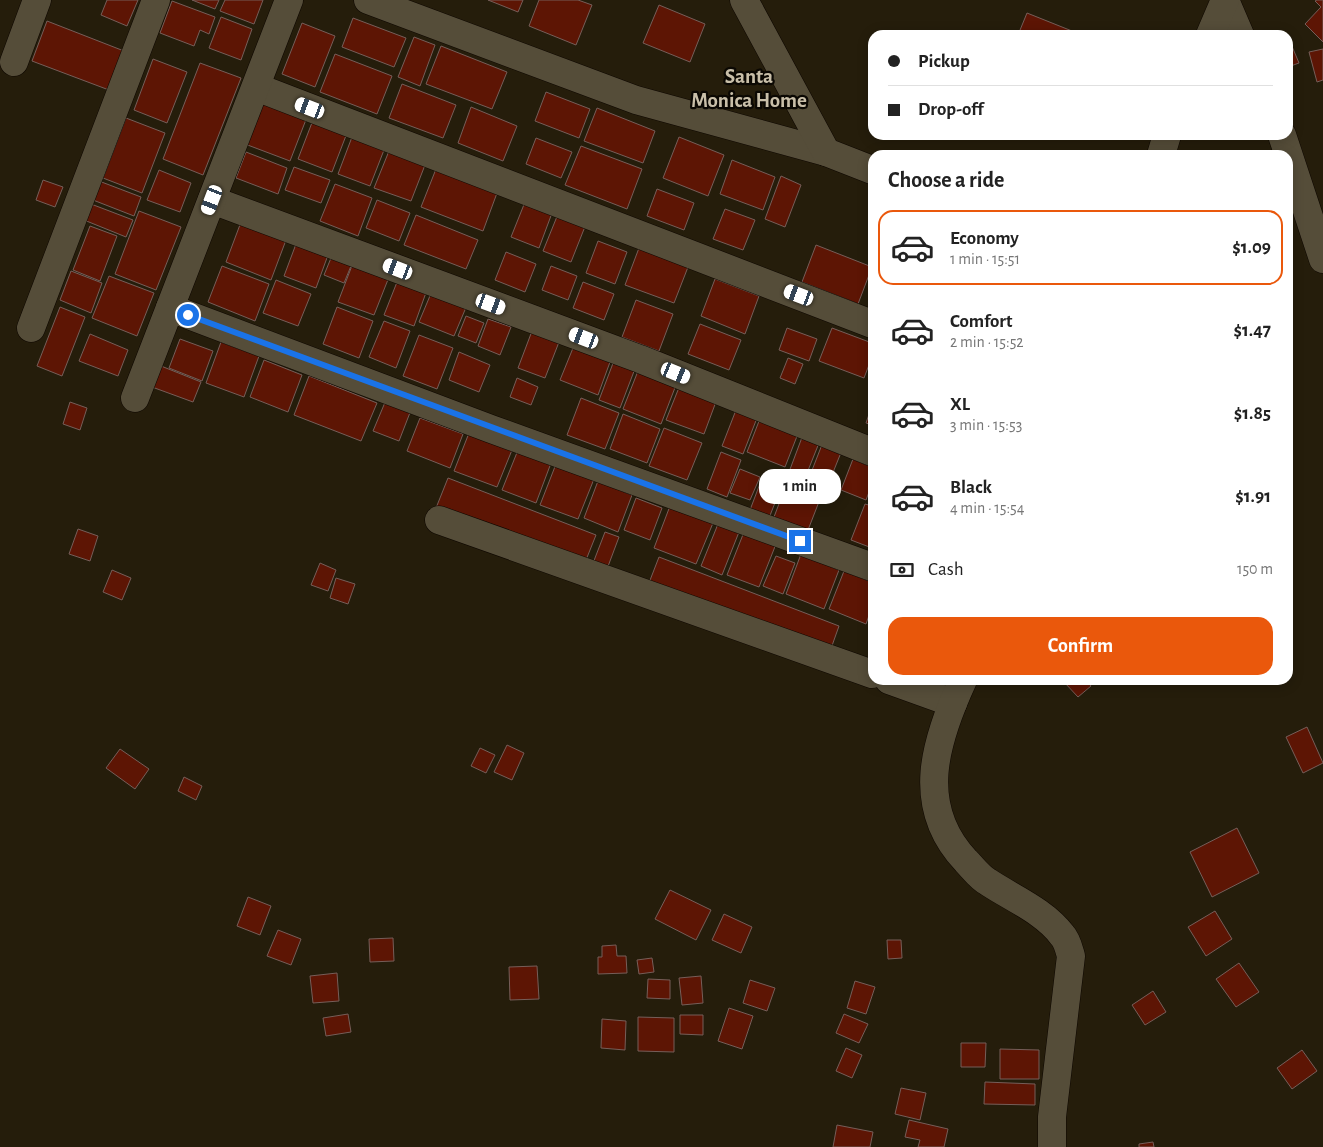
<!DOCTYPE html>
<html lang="en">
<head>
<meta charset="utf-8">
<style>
  :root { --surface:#fff; --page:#f2f2f2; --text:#222; --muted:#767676; --line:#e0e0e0; --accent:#ea580c }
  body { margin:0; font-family:"Alegreya Sans",sans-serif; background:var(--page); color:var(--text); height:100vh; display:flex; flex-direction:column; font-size:19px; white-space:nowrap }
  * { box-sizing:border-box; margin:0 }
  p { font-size:16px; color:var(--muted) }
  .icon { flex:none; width:28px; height:28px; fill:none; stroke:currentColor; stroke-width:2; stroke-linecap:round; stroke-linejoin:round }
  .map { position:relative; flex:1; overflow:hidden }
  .side { position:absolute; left:868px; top:150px; width:425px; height:535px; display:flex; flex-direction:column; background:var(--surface); border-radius:15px; box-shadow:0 2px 12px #0003 }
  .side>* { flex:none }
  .top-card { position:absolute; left:868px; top:30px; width:425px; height:110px; border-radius:15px; box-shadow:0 2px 12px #0003; display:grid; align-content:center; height:110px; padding:0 20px; background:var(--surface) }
  .end { position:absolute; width:22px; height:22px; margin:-11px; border:6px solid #1a73e8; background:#fff; box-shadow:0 0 0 2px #fff }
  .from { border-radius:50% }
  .bubble { position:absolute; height:35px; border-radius:15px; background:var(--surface); box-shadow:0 2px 12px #0003; font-size:16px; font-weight:700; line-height:35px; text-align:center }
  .car { position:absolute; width:15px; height:30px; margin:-15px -8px; border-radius:6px; box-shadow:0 0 4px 1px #0007; background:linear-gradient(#fff 24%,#345 0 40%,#fff 0 76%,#345 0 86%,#fff 0) }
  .top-card b { display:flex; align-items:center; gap:18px; height:48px; font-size:19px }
  .top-card b+b { border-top:1px solid var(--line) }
  .top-card i { width:12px; height:12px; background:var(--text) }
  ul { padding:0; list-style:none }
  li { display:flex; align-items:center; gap:15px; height:75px; margin:0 10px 8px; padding:0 10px; border:2px solid transparent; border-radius:15px }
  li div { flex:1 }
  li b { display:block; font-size:19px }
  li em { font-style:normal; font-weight:700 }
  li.active { border-color:var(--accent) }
  li>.icon { width:45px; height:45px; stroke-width:1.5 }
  h2 { padding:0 20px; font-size:22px; line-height:60px }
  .pay { display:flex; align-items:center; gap:12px; height:55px; padding:0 20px; font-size:19px }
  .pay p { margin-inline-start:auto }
  .cta { display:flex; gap:10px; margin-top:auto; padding:10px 20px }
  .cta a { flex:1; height:58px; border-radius:15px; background:var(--accent); color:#fff; font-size:20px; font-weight:700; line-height:58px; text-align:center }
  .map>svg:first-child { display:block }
</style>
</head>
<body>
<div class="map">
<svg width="1323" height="1147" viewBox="0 0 1323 1147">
  <rect width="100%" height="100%" fill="#251d0b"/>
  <g fill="#5d1504" stroke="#765e59">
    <path d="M107 0H138L127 26 101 15Z"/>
    <path d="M192 0H219L215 9Z"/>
    <path d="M225 0H263L254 24 220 11Z"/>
    <path d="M488 0H523L518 12Z"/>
    <path d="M539 0H578L592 5 576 45 529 26Z"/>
    <path d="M1317 0H1323V42L1305 24 1321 7 1315 1Z"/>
    <path d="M172 1 215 17 209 34 200 30 194 46 160 33Z"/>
    <path d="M659 5 705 24 690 62 643 43Z"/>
    <path d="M1027 13 1082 35H1018Z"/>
    <path d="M221 17 252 29 241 60 209 48Z"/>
    <path d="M353 18 406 38 394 67 342 47Z"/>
    <path d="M47 21 124 51 109 90 32 61Z"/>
    <path d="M302 23 335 36 315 87 282 74Z"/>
    <path d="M414 37 435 45 420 86 398 77Z"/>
    <path d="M1291 44 1299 63 1288 67V45Z"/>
    <path d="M441 46 507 72 492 109 426 84Z"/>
    <path d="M1323 49V80L1317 82 1309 52Z"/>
    <path d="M335 54 392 76 377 114 320 92Z"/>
    <path d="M153 59 187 72 167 123 134 110Z"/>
    <path d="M200 63 241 78 203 175 163 159Z"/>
    <path d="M402 84 456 105 443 138 389 118Z"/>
    <path d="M546 92 590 109 579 138 535 121Z"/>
    <path d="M262 100 307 117 290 161 245 144Z"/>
    <path d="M471 107 517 126 503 161 458 143Z"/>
    <path d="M597 108 655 131 643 163 584 141Z"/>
    <path d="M126 118 165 133 142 193 103 178Z"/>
    <path d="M313 120 347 133 332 172 298 159Z"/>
    <path d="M352 137 384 150 370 186 338 174Z"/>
    <path d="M679 137 724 155 708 196 663 178Z"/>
    <path d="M536 138 572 152 561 178 526 164Z"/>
    <path d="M581 146 642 169 627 209 565 185Z"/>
    <path d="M389 151 425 165 411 201 374 188Z"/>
    <path d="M246 152 287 168 278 194 236 178Z"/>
    <path d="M732 160 775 177 763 210 720 194Z"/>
    <path d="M294 167 330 180 321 203 285 190Z"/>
    <path d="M436 169 497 193 483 231 421 207Z"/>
    <path d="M159 170 191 183 180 212 147 200Z"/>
    <path d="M781 176 801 185 785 227 765 219Z"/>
    <path d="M43 180 63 187 55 207 36 200Z"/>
    <path d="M99 181 141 197 134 216 93 200Z"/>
    <path d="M335 184 372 198 358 236 320 221Z"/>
    <path d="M657 189 694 203 684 230 647 216Z"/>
    <path d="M377 200 410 213 399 241 366 228Z"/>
    <path d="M525 202 552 213 539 248 511 237Z"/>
    <path d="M91 204 133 220 126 237 84 220Z"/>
    <path d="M725 209 755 220 743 250 713 239Z"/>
    <path d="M139 211 181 227 156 290 115 274Z"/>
    <path d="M558 214 586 224 571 262 543 251Z"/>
    <path d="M416 215 478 240 466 269 404 245Z"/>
    <path d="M241 222 286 240 271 280 226 262Z"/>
    <path d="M90 226 117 236 100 281 73 270Z"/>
    <path d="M598 241 627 252 615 284 586 273Z"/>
    <path d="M296 244 328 255 316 288 284 276Z"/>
    <path d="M816 245 872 267 858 304 802 282Z"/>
    <path d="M639 248 688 267 674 303 625 285Z"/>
    <path d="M506 252 536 264 525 292 495 280Z"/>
    <path d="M331 258 351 266 344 283 324 275Z"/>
    <path d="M353 263 389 277 374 315 338 302Z"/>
    <path d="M222 266 269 284 255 321 208 302Z"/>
    <path d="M551 266 577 276 568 300 542 290Z"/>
    <path d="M71 271 102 283 91 313 60 300Z"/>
    <path d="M109 276 154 293 137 336 92 318Z"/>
    <path d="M399 277 428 287 414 326 384 315Z"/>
    <path d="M715 279 759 296 745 334 701 316Z"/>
    <path d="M276 280 311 294 298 326 263 313Z"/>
    <path d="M583 282 614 294 604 320 573 308Z"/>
    <path d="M432 291 467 305 454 336 419 322Z"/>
    <path d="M636 300 673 314 659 351 622 337Z"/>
    <path d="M60 307 85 317 62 376 37 366Z"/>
    <path d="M337 307 373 321 359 358 323 344Z"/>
    <path d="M466 316 484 323 476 343 458 336Z"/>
    <path d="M488 319 511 327 500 355 478 346Z"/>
    <path d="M384 321 410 331 396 368 369 357Z"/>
    <path d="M700 324 741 340 729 370 688 354Z"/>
    <path d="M787 328 817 339 809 361 779 350Z"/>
    <path d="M832 328 872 343V357L864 378 819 361Z"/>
    <path d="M532 331 559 342 545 378 518 368Z"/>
    <path d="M90 334 128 350 118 376 79 361Z"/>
    <path d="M419 335 453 348 437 389 403 376Z"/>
    <path d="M180 339 213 351 202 381 169 368Z"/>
    <path d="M221 342 259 356 244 397 206 383Z"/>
    <path d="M573 348 610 362 598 395 560 380Z"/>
    <path d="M459 352 490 365 479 392 449 380Z"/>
    <path d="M615 358 636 366 620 408 599 400Z"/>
    <path d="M788 358 803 364 795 384 780 378Z"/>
    <path d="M264 360 302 375 288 412 250 397Z"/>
    <path d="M161 366 201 382 193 402 152 387Z"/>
    <path d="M638 371 676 385 661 424 623 409Z"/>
    <path d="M309 376 377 403 361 441 294 415Z"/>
    <path d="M517 378 538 387 531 405 510 397Z"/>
    <path d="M680 385 717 399 704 434 666 420Z"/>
    <path d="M581 398 619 413 605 449 567 435Z"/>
    <path d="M386 400 411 410 399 441 373 431Z"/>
    <path d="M70 402 87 408 80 430 63 424Z"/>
    <path d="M872 406V425L866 423Z"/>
    <path d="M736 410 757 418 743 454 722 446Z"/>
    <path d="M623 414 660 429 647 463 610 449Z"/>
    <path d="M761 416 799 431 785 467 747 452Z"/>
    <path d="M420 418 463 434 450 468 407 451Z"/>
    <path d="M664 428 702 443 687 480 649 466Z"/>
    <path d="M804 432 821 438 805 478 789 472Z"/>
    <path d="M469 433 512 450 497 487 454 471Z"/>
    <path d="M823 442 842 450 828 485 809 478Z"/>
    <path d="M518 450 551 463 536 503 502 490Z"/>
    <path d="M721 452 741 460 727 497 707 489Z"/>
    <path d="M853 459 872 467V484L866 500 841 490Z"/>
    <path d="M556 464 594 479 578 519 540 505Z"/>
    <path d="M740 469 760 477 750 500 730 493Z"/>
    <path d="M764 473 784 480 769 518 750 510Z"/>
    <path d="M448 478 596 535 582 570 434 513Z"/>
    <path d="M788 480 822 494 808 530 774 517Z"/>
    <path d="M598 481 632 495 618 532 584 518Z"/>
    <path d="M636 498 662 508 650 540 624 530Z"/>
    <path d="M865 504 872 506V548L851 540Z"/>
    <path d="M670 506 713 523 696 564 654 548Z"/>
    <path d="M718 524 739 532 722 575 701 566Z"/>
    <path d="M78 529 98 536 90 561 69 554Z"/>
    <path d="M605 532 619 537 604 577 590 571Z"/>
    <path d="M744 532 776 544 759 587 727 575Z"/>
    <path d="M801 554 839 570 824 609 786 594Z"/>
    <path d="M776 556 795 563 783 594 763 586Z"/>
    <path d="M659 557 839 626 828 657 647 588Z"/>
    <path d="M320 563 336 570 328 591 311 585Z"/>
    <path d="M112 570 131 578 122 600 103 592Z"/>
    <path d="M844 571 872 582V607L866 624 829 609Z"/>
    <path d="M336 578 355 584 348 604 330 598Z"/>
    <path d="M1066 680H1086L1091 686 1078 697 1064 682Z"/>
    <path d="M1307 727 1323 763 1303 773 1286 737Z"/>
    <path d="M507 745 524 753 512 780 494 772Z"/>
    <path d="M480 748 495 755 486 773 471 766Z"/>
    <path d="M120 749 149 769 135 789 106 768Z"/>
    <path d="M184 777 202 786 196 800 178 791Z"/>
    <path d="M1237 828 1259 873 1212 897 1190 852Z"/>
    <path d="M670 890 711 910 696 940 655 919Z"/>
    <path d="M248 897 271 906 260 935 237 926Z"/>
    <path d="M1215 911 1232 939 1206 956 1188 927Z"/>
    <path d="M724 914 752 927 741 953 712 940Z"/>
    <path d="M278 930 301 939 291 965 267 956Z"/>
    <path d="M393 938 394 961 370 962 369 939Z"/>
    <path d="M887 940H901L902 958 888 959Z"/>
    <path d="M616 945 617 956H626L627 973 598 974V957H602V946Z"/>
    <path d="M652 958 654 972 639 974 637 960Z"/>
    <path d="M1239 963 1259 992 1236 1007 1216 979Z"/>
    <path d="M537 966 539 999 510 1000 509 967Z"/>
    <path d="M337 973 339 1001 313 1003 310 976Z"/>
    <path d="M701 976 703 1003 682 1005 679 978Z"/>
    <path d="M648 979 670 980V999L647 998Z"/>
    <path d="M750 980 775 988 767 1011 743 1003Z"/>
    <path d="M855 981 875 987 866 1014 847 1008Z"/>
    <path d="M1153 991 1166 1012 1145 1025 1132 1005Z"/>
    <path d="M729 1008 753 1016 742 1049 718 1041Z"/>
    <path d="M348 1014 351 1032 326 1036 323 1018Z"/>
    <path d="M844 1014 868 1024 859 1043 836 1033Z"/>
    <path d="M680 1015H703V1035L680 1034Z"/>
    <path d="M638 1017 674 1018V1052L638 1051Z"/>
    <path d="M602 1019 626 1021 625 1050 601 1048Z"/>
    <path d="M961 1043H986L985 1067H961Z"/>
    <path d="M846 1048 862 1055 852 1078 836 1071Z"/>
    <path d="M1000 1049 1039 1050V1079H1000Z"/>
    <path d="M1302 1050 1317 1071 1292 1089 1277 1068Z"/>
    <path d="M985 1082 1035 1084V1105L984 1104Z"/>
    <path d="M901 1088 926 1093 920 1120 895 1114Z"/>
    <path d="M909 1120 948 1129 944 1147H918L920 1140 905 1137Z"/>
    <path d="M837 1125 873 1132 870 1147H833Z"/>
    <path d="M1153 1142 1154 1147H1139V1144Z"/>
  </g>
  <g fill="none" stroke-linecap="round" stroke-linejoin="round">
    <g stroke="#0e0700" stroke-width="29">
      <g id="minor">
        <path d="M368 0 636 100 826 152"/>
        <path d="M744 0 826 152 872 170"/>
        <path d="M1225 0 1240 35"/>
        <path d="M1210 35 1225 0"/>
        <path d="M14 62 37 0"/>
        <path d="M256 87 872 324"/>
        <path d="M1282 135 1323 259"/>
        <path d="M1161 155 1167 135"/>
        <path d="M212 200 640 359 872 452"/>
        <path d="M170 308 491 429 872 567"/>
        <path d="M31 328 156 0"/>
        <path d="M135 398 289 0"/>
        <path d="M439 520 872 674"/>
        <path d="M889 680 953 703"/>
        <path d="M963 680C935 741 914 806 966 861 973 868 979 877 988 882 1012 898 1044 911 1062 935 1067 940 1069 949 1071 956L1052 1117V1147"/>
      </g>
    </g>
    <use href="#minor" stroke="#554d39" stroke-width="28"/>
  </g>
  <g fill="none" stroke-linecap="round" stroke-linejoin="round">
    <path stroke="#1a73e8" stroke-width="6" d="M188 315 800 541"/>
  </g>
  <g text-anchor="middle" stroke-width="4.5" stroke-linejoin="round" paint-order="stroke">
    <g font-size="21" font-weight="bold" fill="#c9bfa9" stroke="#0b0803">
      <text x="749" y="83">Santa<tspan x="749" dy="24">Monica Home</tspan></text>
    </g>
  </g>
</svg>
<i class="end from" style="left:188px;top:315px"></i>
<i class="end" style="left:800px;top:541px"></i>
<div class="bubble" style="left:759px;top:469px;width:82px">1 min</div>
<i class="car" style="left:310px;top:108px;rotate:291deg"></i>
<i class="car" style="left:212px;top:200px;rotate:201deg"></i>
<i class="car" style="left:398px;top:269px;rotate:291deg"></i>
<i class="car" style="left:799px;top:295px;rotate:291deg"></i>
<i class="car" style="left:491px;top:304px;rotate:110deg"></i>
<i class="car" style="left:584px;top:338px;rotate:291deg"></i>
<i class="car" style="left:676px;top:373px;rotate:112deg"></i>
<div class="top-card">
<b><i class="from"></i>Pickup</b>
<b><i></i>Drop-off</b>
</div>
<section class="side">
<h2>Choose a ride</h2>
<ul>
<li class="active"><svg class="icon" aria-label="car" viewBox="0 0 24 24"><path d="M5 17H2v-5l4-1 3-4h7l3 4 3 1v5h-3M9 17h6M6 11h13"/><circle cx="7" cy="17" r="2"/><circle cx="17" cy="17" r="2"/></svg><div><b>Economy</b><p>1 min · 15:51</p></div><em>$1.09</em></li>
<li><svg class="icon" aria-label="car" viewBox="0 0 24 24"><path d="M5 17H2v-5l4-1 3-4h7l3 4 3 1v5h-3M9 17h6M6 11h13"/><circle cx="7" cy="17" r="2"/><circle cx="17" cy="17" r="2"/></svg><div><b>Comfort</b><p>2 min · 15:52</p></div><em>$1.47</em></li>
<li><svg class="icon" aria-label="car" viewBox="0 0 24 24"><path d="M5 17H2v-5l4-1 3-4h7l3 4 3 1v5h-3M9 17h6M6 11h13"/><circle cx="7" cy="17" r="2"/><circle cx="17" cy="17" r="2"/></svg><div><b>XL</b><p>3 min · 15:53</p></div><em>$1.85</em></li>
<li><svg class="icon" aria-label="car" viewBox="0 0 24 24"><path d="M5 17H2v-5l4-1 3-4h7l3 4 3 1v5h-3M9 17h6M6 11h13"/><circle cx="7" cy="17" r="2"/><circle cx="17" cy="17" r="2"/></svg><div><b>Black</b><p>4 min · 15:54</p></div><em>$1.91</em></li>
</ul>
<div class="pay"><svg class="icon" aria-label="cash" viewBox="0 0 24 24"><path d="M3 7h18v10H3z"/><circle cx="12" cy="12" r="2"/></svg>Cash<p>150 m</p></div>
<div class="cta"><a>Confirm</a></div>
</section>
</div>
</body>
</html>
